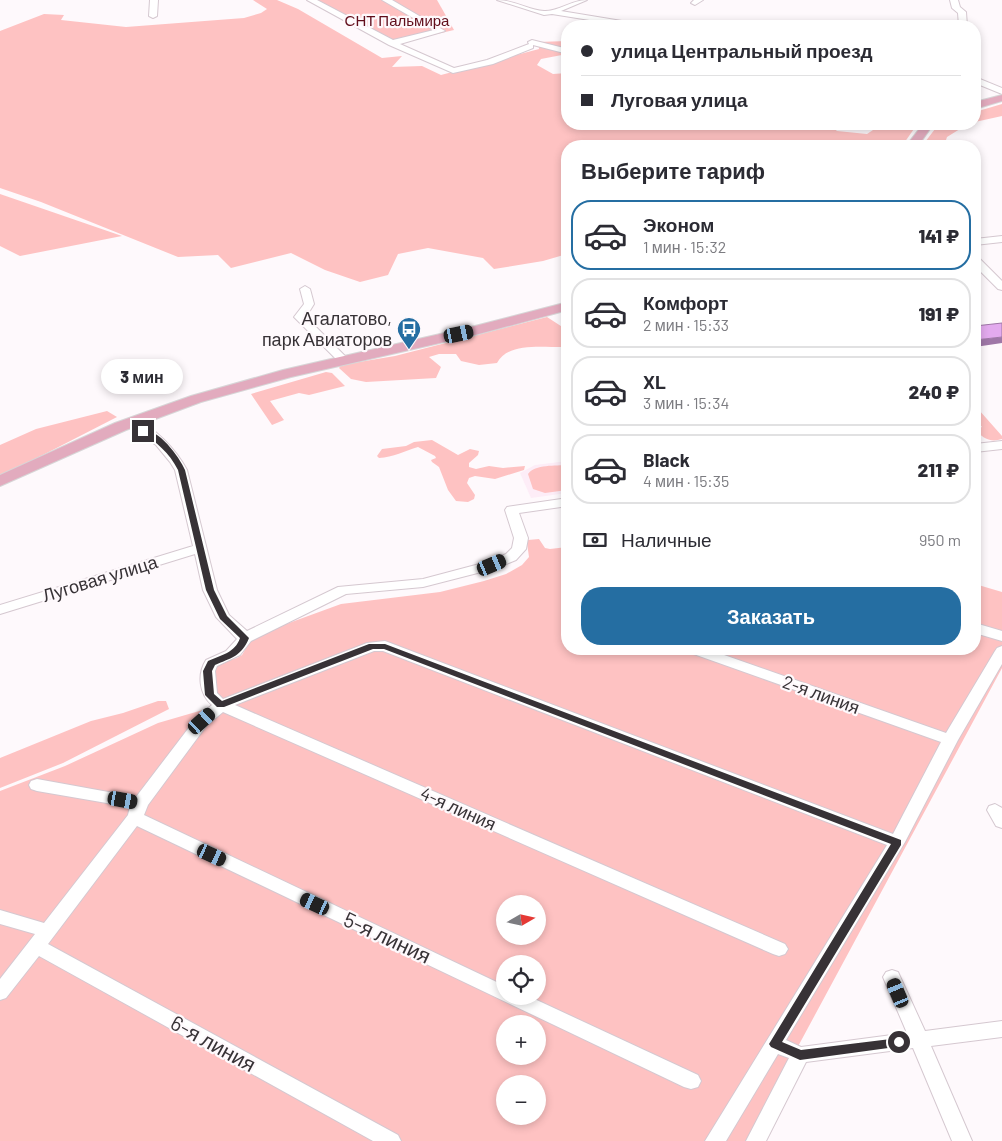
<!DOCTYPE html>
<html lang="ru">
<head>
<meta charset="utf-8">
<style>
  :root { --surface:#fff; --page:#f2f2f3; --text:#2b2b33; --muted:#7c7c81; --line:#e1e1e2; --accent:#256ea2 }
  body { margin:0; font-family:Barlow,sans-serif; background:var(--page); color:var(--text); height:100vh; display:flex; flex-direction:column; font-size:19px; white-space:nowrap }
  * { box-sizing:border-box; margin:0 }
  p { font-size:16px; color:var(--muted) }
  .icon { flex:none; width:28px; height:28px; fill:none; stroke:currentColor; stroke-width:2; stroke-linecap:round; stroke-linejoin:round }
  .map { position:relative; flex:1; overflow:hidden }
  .side { position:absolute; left:561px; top:140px; width:420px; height:515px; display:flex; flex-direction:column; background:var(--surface); border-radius:20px; box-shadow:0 2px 8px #0003 }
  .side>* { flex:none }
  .guide { position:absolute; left:561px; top:20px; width:420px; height:110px; border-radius:20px; box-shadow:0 2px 8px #0003; display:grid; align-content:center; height:110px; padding:0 20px; background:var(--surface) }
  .needle { width:32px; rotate:81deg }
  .controls { position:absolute; left:496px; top:895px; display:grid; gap:10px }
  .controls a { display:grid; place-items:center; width:50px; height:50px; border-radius:50%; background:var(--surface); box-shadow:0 2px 8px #0003; font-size:25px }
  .end { position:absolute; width:22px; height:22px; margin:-11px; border:6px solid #373236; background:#fff; box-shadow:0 0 0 2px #fff }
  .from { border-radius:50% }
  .bubble { position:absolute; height:35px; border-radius:18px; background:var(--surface); box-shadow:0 2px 8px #0003; font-size:16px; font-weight:800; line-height:35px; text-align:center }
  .car { position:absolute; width:15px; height:30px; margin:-15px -8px; border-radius:6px; box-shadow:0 0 4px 1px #0007; background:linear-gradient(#222 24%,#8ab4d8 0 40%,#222 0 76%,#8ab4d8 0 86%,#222 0) }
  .guide b { display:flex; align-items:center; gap:18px; height:48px; font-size:19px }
  .guide b+b { border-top:1px solid var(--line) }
  .guide i { width:12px; height:12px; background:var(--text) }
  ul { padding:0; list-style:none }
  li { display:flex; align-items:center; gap:15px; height:70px; margin:0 10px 8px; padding:0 10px; border:2px solid var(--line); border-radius:20px }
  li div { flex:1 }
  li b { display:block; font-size:19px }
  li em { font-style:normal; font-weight:800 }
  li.selected { border-color:var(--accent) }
  li>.icon { width:45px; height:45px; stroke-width:1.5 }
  h2 { padding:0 20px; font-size:22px; line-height:60px }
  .pay { display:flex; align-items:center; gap:12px; height:55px; padding:0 20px; font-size:19px }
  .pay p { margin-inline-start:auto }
  .button { display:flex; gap:10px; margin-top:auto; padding:10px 20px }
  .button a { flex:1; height:58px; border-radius:20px; background:var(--accent); color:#fff; font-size:20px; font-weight:800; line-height:58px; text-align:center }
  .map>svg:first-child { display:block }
</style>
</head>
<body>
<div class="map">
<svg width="1002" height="1141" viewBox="0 0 1002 1141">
  <rect width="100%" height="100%" fill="#fef9fc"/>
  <path fill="#fdedf7" d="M567 461V493L531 498 520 473 535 465Z"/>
  <g fill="#fec2c2" fill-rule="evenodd">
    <path d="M253 0H277L298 9 382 58 402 56 392 67 422 66 441 75 539 49 538 42 567 41V54L541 59 537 65 553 74 567 73 568 124H829L837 131 867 134 882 124H910L916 126 902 146H568L567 254 543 261 494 269 483 258 428 248 398 254 388 275 360 282 325 270 291 253 231 268 218 255 178 257 41 202 0 188V31L44 14 64 15 61 20 126 27 244 18 261 13 267 9Z"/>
    <path d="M312 0H437L454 30 394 44Z"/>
    <path d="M1002 104V116L975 122V112Z"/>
    <path d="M946 124H968L947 137 944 146H922L935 129Z"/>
    <path d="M0 194 122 236 20 256 0 246Z"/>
    <path d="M547 317 567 330V347C546 348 508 341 497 363L479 365 461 361 456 354H439L429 357 441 367 436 378 366 382 351 379 339 368 341 365 395 356Z"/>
    <path d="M326 372 332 373 345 386 309 395 299 393 270 401 284 420 272 425 251 394Z"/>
    <path d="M975 410H979L1002 436V439C990 443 982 438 975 429L982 427 975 419Z"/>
    <path d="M107 411 117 417 0 477V445L36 429Z"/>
    <path d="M432 440 458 455 470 449 479 451 478 455 469 463V467L476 469 489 466 503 468 525 466 524 470 495 479 475 476 469 478 467 483 475 495 474 499 468 502 456 501 448 490 439 467 432 462 431 460 436 458 435 456 418 447C405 451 393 457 379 458L377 456 382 449 406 446 414 442Z"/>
    <path d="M567 465V490L545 493 533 489 528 474C535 464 556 466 567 465Z"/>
    <path d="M539 539 545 548 550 549 567 547 568 649H975V584L1002 592V668L747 1141H0V791L65 766 158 723 213 707 211 672 215 665 237 658 242 655 253 636 341 604 440 592 484 581 506 574 522 565 529 557 527 543 528 540ZM505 904H538V936H505ZM505 964H538V996H505ZM505 1024H538V1056H505ZM505 1084H538V1116H505Z"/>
    <path d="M158 701H166L169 709 63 763 0 788V758L91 721 123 713Z"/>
  </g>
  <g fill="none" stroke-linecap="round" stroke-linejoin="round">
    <g stroke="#d5c8d0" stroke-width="2">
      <g id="minor">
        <path d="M150 0H158L157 16 153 18 149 16Z"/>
        <path d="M307 0H317L393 40 434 30 382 0H392L445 31 400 44 454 68 487 60 529 44 528 42 532 40 568 49V54L533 45V48L493 64 453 73 389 45Z"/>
        <path d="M497 0C514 0 528 10 544 11 558 12 571 0 587 0L561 11 640 24 644 26H627L552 14 544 15Z"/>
        <path d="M694 0H703L695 5 691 3Z"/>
        <path d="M950 0H958L960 7 966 12 967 26H959L958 13 952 8Z"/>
        <path d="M975 77 1002 88V94L975 83Z"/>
        <path d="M1002 236V242L975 245V239Z"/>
        <path d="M975 257 979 258 1002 281V290L998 289 975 266Z"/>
        <path d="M305 286 310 289 314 304 306 317 348 359 346 361H338L294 317 304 304 300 289Z"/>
        <path d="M132 419C154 425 177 451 187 470L217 590 229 615 247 631 338 587 423 579 487 562 506 554 512 548 514 538 505 510 507 507 568 498V506L519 513 528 538 526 549 516 560 497 568 423 587 346 594 251 641 240 655 217 666 215 671 217 693 223 699 367 643 385 641 893 834 941 742 688 652 686 649H707L946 733 995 651 997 648 1002 646V664L958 740 905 842 786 1040 801 1047 907 1033 883 977 886 972 892 970 898 972 925 1031 1002 1021V1037L931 1046 972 1141H952L913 1048 806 1062 766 1141H746L789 1058 778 1054 726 1141H705L887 845 383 651H374L235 705 785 944 788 949 785 954 779 956 773 954 223 712 207 725 148 805 144 815 505 986V996H528L698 1075 701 1081 698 1087 691 1089 684 1087 137 826 48 944 398 1135 401 1141H373L39 956 6 998 0 1000V979L35 934 0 924V910L44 923 128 815 130 807 37 791 31 789 29 785 31 781 37 779 136 797 197 717 212 705C199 694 197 674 206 660L226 651 237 639 216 617 203 590 195 554 0 614V605L193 546 175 470 170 462 156 445 128 426 126 423Z"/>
        <path d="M1002 441V449L975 452V444Z"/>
        <path d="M975 623 1002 631V641L975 633Z"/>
        <path d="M995 804 1002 808V828L996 826 987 810 989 806Z"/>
      </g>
    </g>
    <g stroke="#d7d6d7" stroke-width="2">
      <g id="major">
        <path d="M1002 95V101L975 109V102Z"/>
        <path d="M923 124H937L930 129 918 146H906Z"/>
        <path d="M568 302V310L475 335 291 377 201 402 126 430 0 486V475L115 423 191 396 283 370 475 326Z"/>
      </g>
    </g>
    <use href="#minor" fill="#fff" fill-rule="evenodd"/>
    <use href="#major" fill="#e2abbe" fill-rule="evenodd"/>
  </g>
  <path fill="#9f77a7" d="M1002 337V343L975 347V340Z"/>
  <path fill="#e3aaee" stroke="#9f77a7" d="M1002 323V337L975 340V326Z"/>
  <path fill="#373236" d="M141 429C158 428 179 456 185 470L214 590 227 616 249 638C242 656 231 658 215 665L212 671 214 694 222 701 369 644H385L901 840V845L782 1042 801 1050 899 1038 903 1039 905 1042 903 1046 800 1060 771 1047 769 1044 891 844 384 649H373L224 707H217L205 695 203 671 208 661C221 655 235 653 240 638L220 619 206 590 178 470C169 452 157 443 141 432Z"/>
  <defs>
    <g id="bus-pin" transform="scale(1.25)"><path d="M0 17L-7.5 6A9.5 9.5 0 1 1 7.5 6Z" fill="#256ea2" stroke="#fef9fc"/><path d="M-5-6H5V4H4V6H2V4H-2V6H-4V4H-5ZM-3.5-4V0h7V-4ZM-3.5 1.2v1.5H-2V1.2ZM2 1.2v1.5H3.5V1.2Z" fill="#fff"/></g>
  </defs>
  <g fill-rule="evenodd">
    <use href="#bus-pin" x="409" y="329"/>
  </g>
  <g text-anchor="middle" stroke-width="4.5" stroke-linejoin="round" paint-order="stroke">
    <g font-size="15" fill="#610e1b" stroke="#fef9fc">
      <text x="397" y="26">СНТ Пальмира</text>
    </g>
    <g font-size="18" fill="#373236" stroke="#fef9fc" text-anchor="end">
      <text x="392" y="325">Агалатово,<tspan x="392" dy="21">парк Авиаторов</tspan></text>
    </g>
    <g font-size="18" fill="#373236" stroke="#fef9fc">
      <text transform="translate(100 579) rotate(-17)" y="6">Луговая улица</text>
      <text transform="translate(821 695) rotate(20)" y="6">2-я линия</text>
      <text transform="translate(458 809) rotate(24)" y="6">4-я линия</text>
    </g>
    <g font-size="21" fill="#373236" stroke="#fef9fc">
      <text transform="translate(387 938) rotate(25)" y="7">5-я линия</text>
      <text transform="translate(213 1044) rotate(29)" y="7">6-я линия</text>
    </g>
  </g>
</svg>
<div class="controls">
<a><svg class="needle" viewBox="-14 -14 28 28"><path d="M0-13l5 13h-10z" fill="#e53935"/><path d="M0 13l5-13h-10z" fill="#7c7c81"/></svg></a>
<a><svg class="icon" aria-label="locate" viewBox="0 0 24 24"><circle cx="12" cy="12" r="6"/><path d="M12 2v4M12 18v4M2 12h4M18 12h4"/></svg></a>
<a>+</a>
<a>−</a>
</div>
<i class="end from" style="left:899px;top:1042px"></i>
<i class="end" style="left:143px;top:431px"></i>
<div class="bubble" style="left:101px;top:359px;width:82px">3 мин</div>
<i class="car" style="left:459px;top:334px;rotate:78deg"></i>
<i class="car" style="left:492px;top:565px;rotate:67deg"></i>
<i class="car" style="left:202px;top:721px;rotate:48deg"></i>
<i class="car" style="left:123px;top:800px;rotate:100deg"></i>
<i class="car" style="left:212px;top:855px;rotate:115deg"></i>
<i class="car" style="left:315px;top:904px;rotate:295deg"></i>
<i class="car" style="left:898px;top:993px;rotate:337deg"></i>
<div class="guide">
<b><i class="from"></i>улица Центральный проезд</b>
<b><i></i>Луговая улица</b>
</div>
<section class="side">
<h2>Выберите тариф</h2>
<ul>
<li class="selected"><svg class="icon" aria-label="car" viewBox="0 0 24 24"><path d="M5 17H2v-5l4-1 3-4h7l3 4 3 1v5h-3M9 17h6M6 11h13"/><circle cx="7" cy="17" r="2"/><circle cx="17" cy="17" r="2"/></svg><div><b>Эконом</b><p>1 мин · 15:32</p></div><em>141 ₽</em></li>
<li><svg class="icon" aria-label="car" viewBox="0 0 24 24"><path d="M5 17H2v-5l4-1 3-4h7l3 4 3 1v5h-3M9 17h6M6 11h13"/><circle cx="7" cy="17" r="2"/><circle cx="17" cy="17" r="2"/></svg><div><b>Комфорт</b><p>2 мин · 15:33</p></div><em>191 ₽</em></li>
<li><svg class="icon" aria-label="car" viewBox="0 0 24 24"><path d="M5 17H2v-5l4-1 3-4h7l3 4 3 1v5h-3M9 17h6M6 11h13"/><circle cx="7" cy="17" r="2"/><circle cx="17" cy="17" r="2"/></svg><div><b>XL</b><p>3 мин · 15:34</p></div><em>240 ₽</em></li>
<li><svg class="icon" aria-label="car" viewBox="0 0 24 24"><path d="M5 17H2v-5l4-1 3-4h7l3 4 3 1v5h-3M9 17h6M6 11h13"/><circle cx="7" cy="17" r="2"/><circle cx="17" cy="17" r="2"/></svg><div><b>Black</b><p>4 мин · 15:35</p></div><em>211 ₽</em></li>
</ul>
<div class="pay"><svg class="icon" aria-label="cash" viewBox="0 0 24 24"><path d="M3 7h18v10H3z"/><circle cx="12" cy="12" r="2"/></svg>Наличные<p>950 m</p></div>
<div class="button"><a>Заказать</a></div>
</section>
</div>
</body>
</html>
